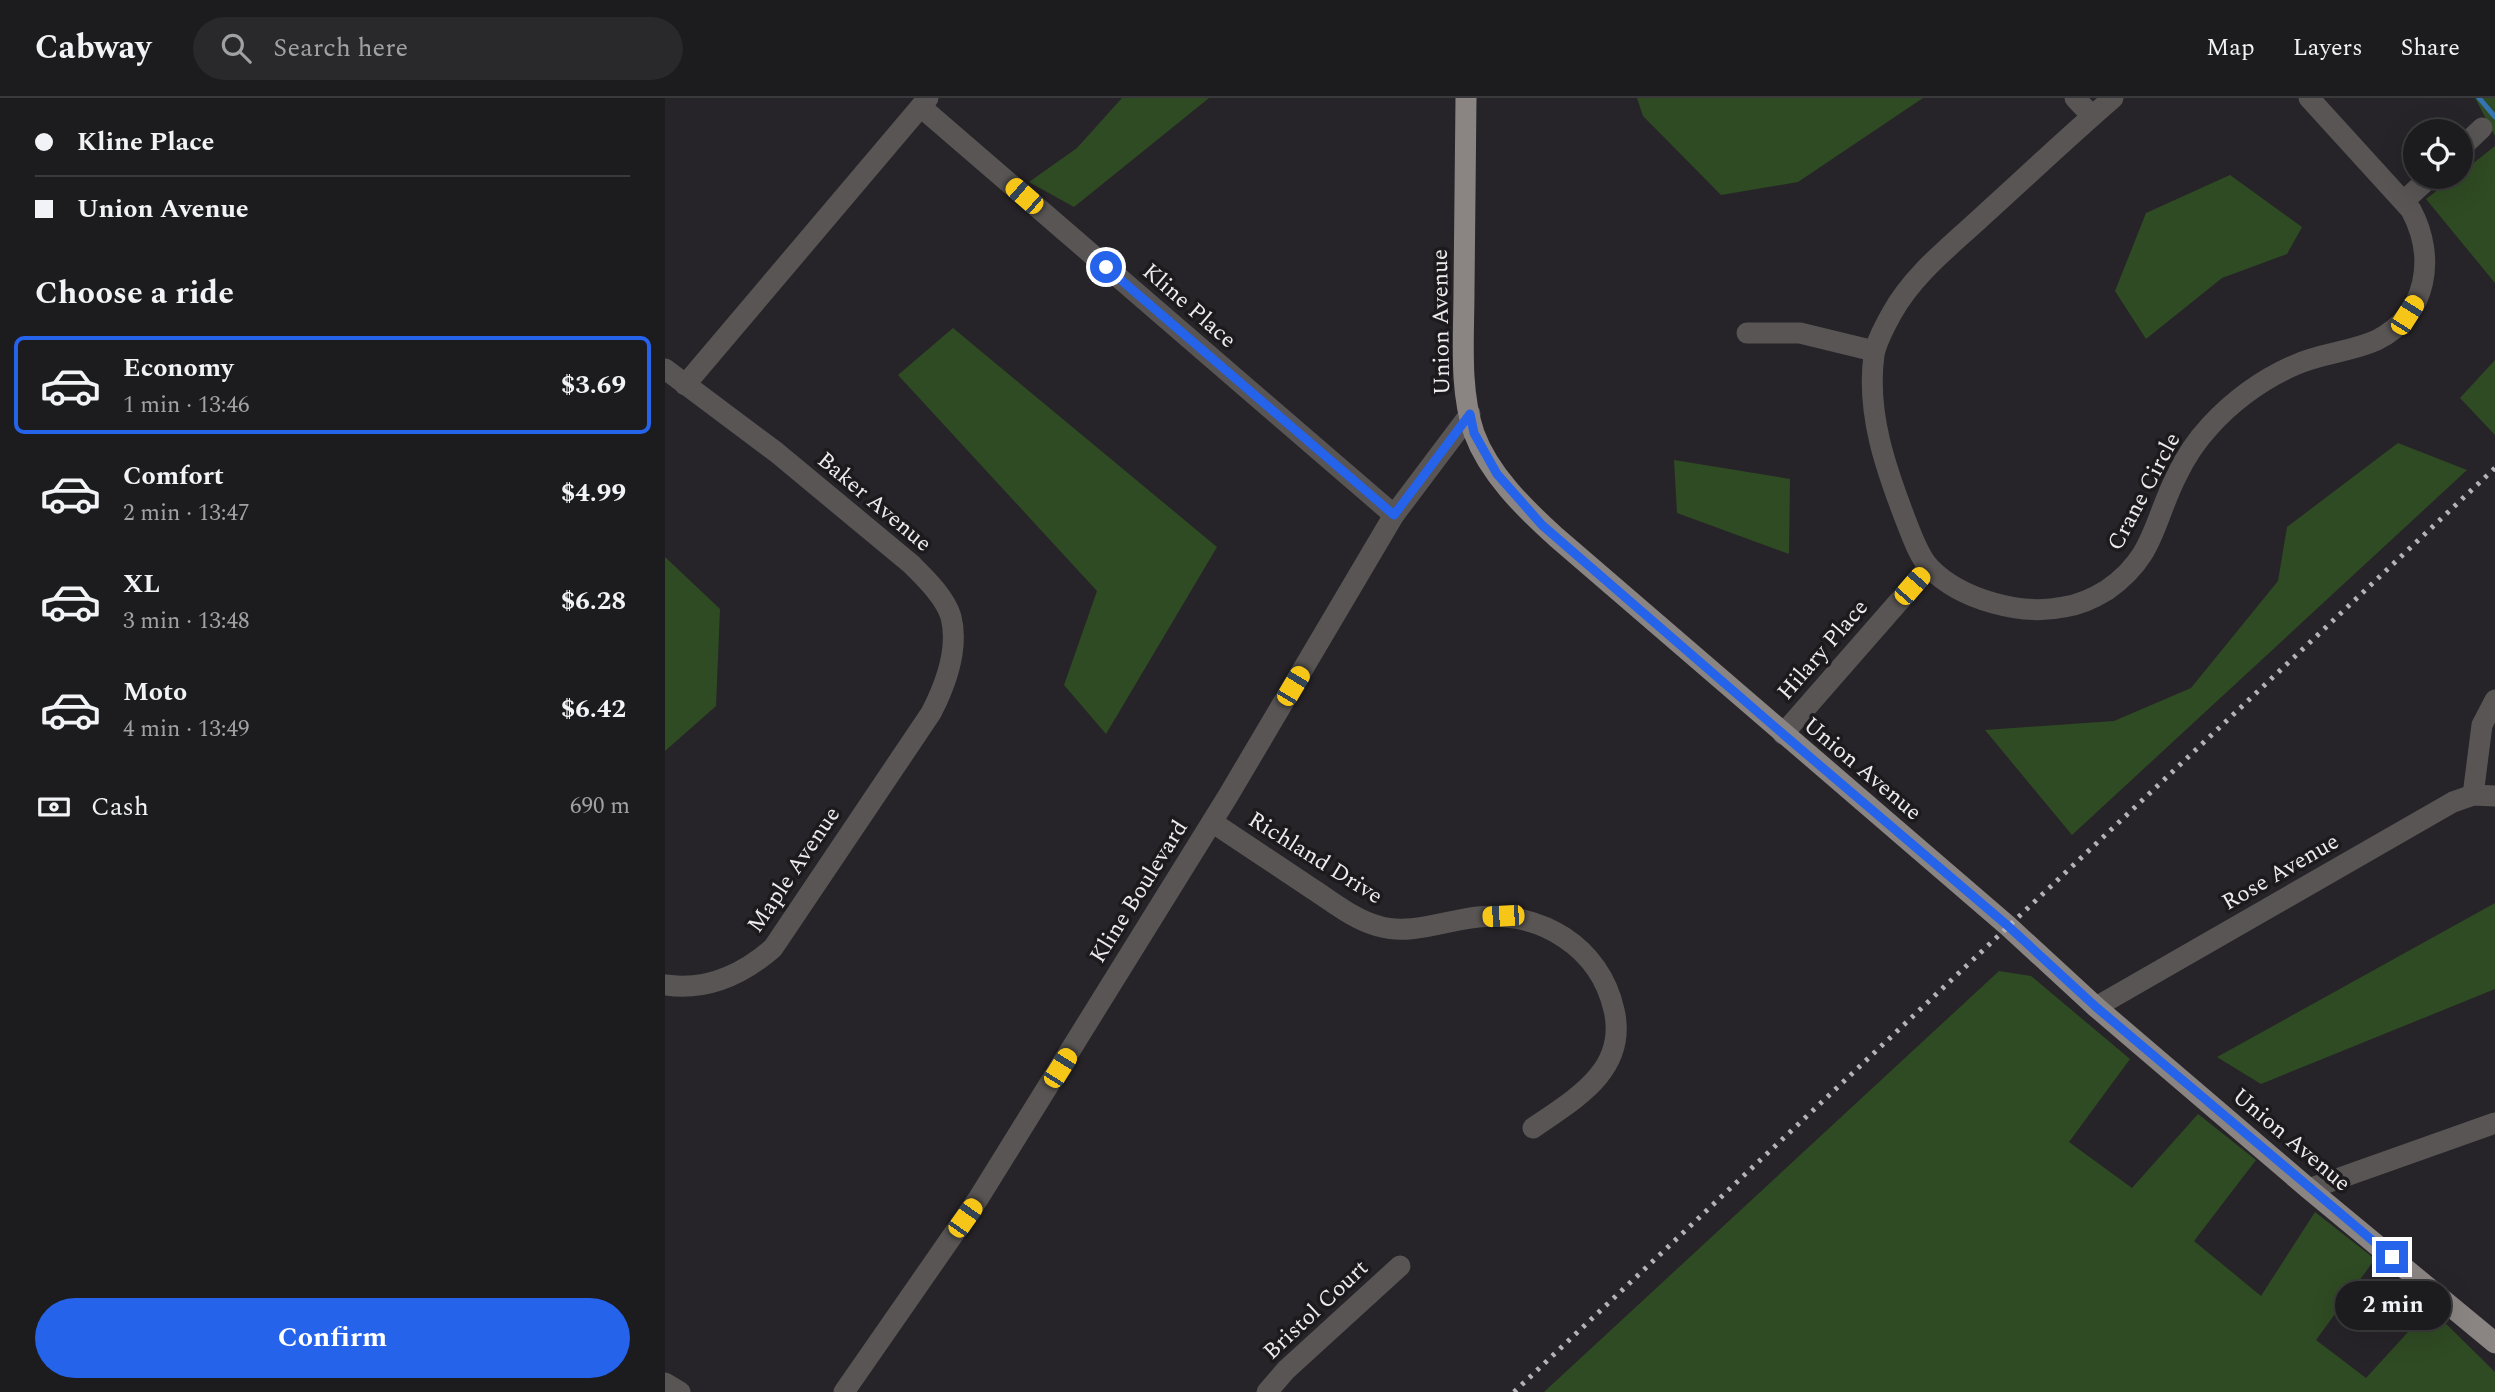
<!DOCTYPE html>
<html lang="en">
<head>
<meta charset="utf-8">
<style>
  :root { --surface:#1c1b1e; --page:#29282b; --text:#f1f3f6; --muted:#a0a1a4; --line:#3a393c; --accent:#2563eb }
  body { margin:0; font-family:Spectral,serif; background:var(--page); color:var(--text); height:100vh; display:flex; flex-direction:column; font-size:26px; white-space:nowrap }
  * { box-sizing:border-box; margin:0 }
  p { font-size:23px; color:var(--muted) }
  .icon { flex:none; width:38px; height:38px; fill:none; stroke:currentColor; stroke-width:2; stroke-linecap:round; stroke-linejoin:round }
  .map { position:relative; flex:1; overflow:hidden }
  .details { display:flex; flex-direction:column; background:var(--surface); width:665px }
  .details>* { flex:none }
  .banner { display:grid; align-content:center; height:154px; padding:0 35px; background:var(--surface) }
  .controls { position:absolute; left:1738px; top:21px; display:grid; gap:14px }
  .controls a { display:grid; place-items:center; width:70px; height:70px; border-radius:50%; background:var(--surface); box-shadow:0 7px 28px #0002,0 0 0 2px var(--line); font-size:35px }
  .end { position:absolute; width:32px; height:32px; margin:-16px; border:9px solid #2563eb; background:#fff; box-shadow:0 0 0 4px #fff }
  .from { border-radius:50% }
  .bubble { position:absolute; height:49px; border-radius:24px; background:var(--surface); box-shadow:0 7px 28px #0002,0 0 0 2px var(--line); font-size:23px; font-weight:700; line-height:49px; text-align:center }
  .car { position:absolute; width:21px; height:42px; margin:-21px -10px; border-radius:9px; box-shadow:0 0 5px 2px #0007; background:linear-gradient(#f5c518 24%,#345 0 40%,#f5c518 0 76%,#345 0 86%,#f5c518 0) }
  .banner b { display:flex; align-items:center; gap:24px; height:66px; font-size:26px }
  .banner b+b { border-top:2px solid var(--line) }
  .banner i { width:18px; height:18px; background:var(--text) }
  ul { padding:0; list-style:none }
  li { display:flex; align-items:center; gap:21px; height:98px; margin:0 14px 10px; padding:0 21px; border:4px solid transparent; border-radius:10px }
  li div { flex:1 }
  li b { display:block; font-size:26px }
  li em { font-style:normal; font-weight:700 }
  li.selected { border-color:var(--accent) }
  li>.icon { width:63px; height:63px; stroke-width:1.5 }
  h2 { padding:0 35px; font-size:32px; line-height:84px }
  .pay { display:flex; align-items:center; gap:18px; height:77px; padding:0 35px; font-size:26px }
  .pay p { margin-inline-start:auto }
  .cta { display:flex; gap:14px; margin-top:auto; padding:14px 35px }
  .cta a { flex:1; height:80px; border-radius:42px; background:var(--accent); color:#fff; font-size:28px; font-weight:700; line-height:80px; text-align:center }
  header { display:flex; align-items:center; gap:42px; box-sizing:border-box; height:98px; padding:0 35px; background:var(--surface); border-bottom:2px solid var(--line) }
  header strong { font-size:33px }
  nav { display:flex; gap:38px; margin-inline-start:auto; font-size:24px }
  .search { width:490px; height:63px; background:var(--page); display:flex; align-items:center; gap:18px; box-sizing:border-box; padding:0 24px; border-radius:38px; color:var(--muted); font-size:26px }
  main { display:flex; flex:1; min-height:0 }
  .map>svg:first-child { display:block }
</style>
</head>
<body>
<header>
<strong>Cabway</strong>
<div class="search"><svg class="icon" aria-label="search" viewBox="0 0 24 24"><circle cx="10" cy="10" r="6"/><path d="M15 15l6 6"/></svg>Search here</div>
<nav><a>Map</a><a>Layers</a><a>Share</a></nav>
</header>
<main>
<section class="details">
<div class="banner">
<b><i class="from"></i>Kline Place</b>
<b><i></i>Union Avenue</b>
</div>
<h2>Choose a ride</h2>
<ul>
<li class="selected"><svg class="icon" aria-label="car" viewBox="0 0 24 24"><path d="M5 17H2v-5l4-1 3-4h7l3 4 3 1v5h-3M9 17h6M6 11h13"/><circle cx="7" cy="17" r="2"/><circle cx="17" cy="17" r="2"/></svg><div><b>Economy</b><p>1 min · 13:46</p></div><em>$3.69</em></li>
<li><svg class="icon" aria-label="car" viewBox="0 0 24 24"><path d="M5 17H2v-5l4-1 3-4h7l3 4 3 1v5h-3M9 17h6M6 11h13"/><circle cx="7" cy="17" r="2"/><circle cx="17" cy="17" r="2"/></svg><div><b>Comfort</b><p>2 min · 13:47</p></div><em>$4.99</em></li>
<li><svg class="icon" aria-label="car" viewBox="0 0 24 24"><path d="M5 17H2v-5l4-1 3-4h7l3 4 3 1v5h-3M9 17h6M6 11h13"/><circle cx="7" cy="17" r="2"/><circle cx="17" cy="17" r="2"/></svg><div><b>XL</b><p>3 min · 13:48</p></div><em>$6.28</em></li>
<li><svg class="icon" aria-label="car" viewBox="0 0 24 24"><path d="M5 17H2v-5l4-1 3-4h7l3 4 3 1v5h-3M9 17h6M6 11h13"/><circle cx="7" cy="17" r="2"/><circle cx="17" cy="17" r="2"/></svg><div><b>Moto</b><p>4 min · 13:49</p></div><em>$6.42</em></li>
</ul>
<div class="pay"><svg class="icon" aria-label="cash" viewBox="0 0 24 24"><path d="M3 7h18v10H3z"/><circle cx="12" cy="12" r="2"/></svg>Cash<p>690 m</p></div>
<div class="cta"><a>Confirm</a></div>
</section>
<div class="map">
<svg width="1830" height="1294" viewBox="0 0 1830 1294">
  <rect width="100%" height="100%" fill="#262428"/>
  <g fill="#2f4b23">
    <path d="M457 0H544L409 109 364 84 412 50Z"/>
    <path d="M972 0H1258L1133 84 1056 97 978 18Z"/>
    <path d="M1810 0H1830V38Z"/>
    <path d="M1830 48V185L1761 101 1790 79H1796V75Z"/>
    <path d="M1565 77 1637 129 1622 156 1557 180 1481 241 1450 193 1481 115Z"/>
    <path d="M288 230 552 449 441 636 399 587 432 493 233 277Z"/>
    <path d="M1830 262V337L1795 300Z"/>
    <path d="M1733 345 1802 372 1407 737 1320 632 1449 623 1526 590 1613 483 1622 429Z"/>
    <path d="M1009 362 1125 381 1124 456 1012 415Z"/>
    <path d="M0 459 55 511 51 608 0 653Z"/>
    <path d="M1830 805V891L1596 986 1552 959Z"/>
    <path d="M1334 873 1366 878 1465 961 1404 1044 1467 1090 1533 1016 1591 1062 1529 1143 1596 1198 1650 1114 1710 1161 1651 1242 1701 1280 1765 1210 1830 1274V1294H879Z"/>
  </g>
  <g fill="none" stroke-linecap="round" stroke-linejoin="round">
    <path stroke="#3574b3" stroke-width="5" d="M1814 0 1830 19"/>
    <g stroke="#585554" stroke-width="21">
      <path d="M1410 0 1427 18"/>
      <path d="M1448 0C1405 37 1363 77 1321 115 1288 146 1249 175 1227 215 1220 228 1211 244 1209 257 1201 315 1221 371 1241 423 1247 438 1254 459 1265 470 1296 502 1357 518 1399 509 1414 507 1429 500 1442 492 1490 459 1488 424 1512 377 1520 360 1532 342 1545 328 1569 302 1598 281 1630 267 1656 255 1686 254 1712 242 1763 216 1771 159 1746 112L1644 0"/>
      <path d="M256 9 729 417"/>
      <path d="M1796 50 1817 30"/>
      <path d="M1739 103 1765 79"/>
      <path d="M1082 235H1135L1209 253"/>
      <path d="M0 271 111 354 246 466C260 480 280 499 286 519 294 551 280 588 266 615L108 850C77 877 41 893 0 887"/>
      <path d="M20 287 263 0"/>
      <path d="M1118 636 1264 469"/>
      <path d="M1808 697 1817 627 1830 602"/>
      <path d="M547 724C581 747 615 769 649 792 669 805 690 822 713 828 745 838 782 822 813 819 876 813 935 849 949 912 963 972 910 1001 868 1030"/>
      <path d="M1431 909 1788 704 1808 697 1830 698"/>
      <path d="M1644 1091 1830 1025"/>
      <path d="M0 1285 15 1294"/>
      <path d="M179 1294 313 1101 563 698 729 417 805 316"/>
      <path d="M602 1294 621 1272 735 1168"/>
    </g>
    <path stroke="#8a8583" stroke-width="21" d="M801 0C800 64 800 128 799 192 799 238 794 291 809 335 824 376 859 410 891 439L1343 828 1431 909 1644 1091 1830 1245"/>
    <path stroke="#b5b3b6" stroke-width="5" stroke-dasharray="3.5 7" stroke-linecap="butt" d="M849 1294 1830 370"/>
  </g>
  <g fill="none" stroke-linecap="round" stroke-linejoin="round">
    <path stroke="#2563eb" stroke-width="9" d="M441 169 729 417 805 316 809 335 832 376 877 427 1118 636 1343 828 1431 909 1727 1159"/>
  </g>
  <g text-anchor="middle" stroke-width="7" stroke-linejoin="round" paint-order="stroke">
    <g font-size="23" fill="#edebee" stroke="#1d1a1e">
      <text transform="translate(525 207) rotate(41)" y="8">Kline Place</text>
      <text transform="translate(775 224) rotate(-91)" y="8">Union Avenue</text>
      <text transform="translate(1478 393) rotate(-62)" y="8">Crane Circle</text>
      <text transform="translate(210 403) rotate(40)" y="8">Baker Avenue</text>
      <text transform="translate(1157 551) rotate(-49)" y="8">Hilary Place</text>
      <text transform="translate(1198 670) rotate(40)" y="8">Union Avenue</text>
      <text transform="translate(651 759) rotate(32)" y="8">Richland Drive</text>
      <text transform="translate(128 771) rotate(-56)" y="8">Maple Avenue</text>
      <text transform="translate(1615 773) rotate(-30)" y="8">Rose Avenue</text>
      <text transform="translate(473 793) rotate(-58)" y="8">Kline Boulevard</text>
      <text transform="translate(1627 1041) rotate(40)" y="8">Union Avenue</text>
      <text transform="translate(650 1211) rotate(-43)" y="8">Bristol Court</text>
    </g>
  </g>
</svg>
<div class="controls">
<a><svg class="icon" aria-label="locate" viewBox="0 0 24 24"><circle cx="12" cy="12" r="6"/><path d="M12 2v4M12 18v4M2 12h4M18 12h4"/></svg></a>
</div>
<i class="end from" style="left:441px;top:169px"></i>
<i class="end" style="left:1727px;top:1159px"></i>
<div class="bubble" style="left:1670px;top:1183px;width:116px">2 min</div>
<i class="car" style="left:359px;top:98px;rotate:311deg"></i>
<i class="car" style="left:1742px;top:217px;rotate:32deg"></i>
<i class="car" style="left:1247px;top:488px;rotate:41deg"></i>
<i class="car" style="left:628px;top:588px;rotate:31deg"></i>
<i class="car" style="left:838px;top:818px;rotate:267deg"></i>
<i class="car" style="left:395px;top:970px;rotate:32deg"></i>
<i class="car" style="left:300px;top:1120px;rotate:35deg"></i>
</div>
</main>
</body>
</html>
